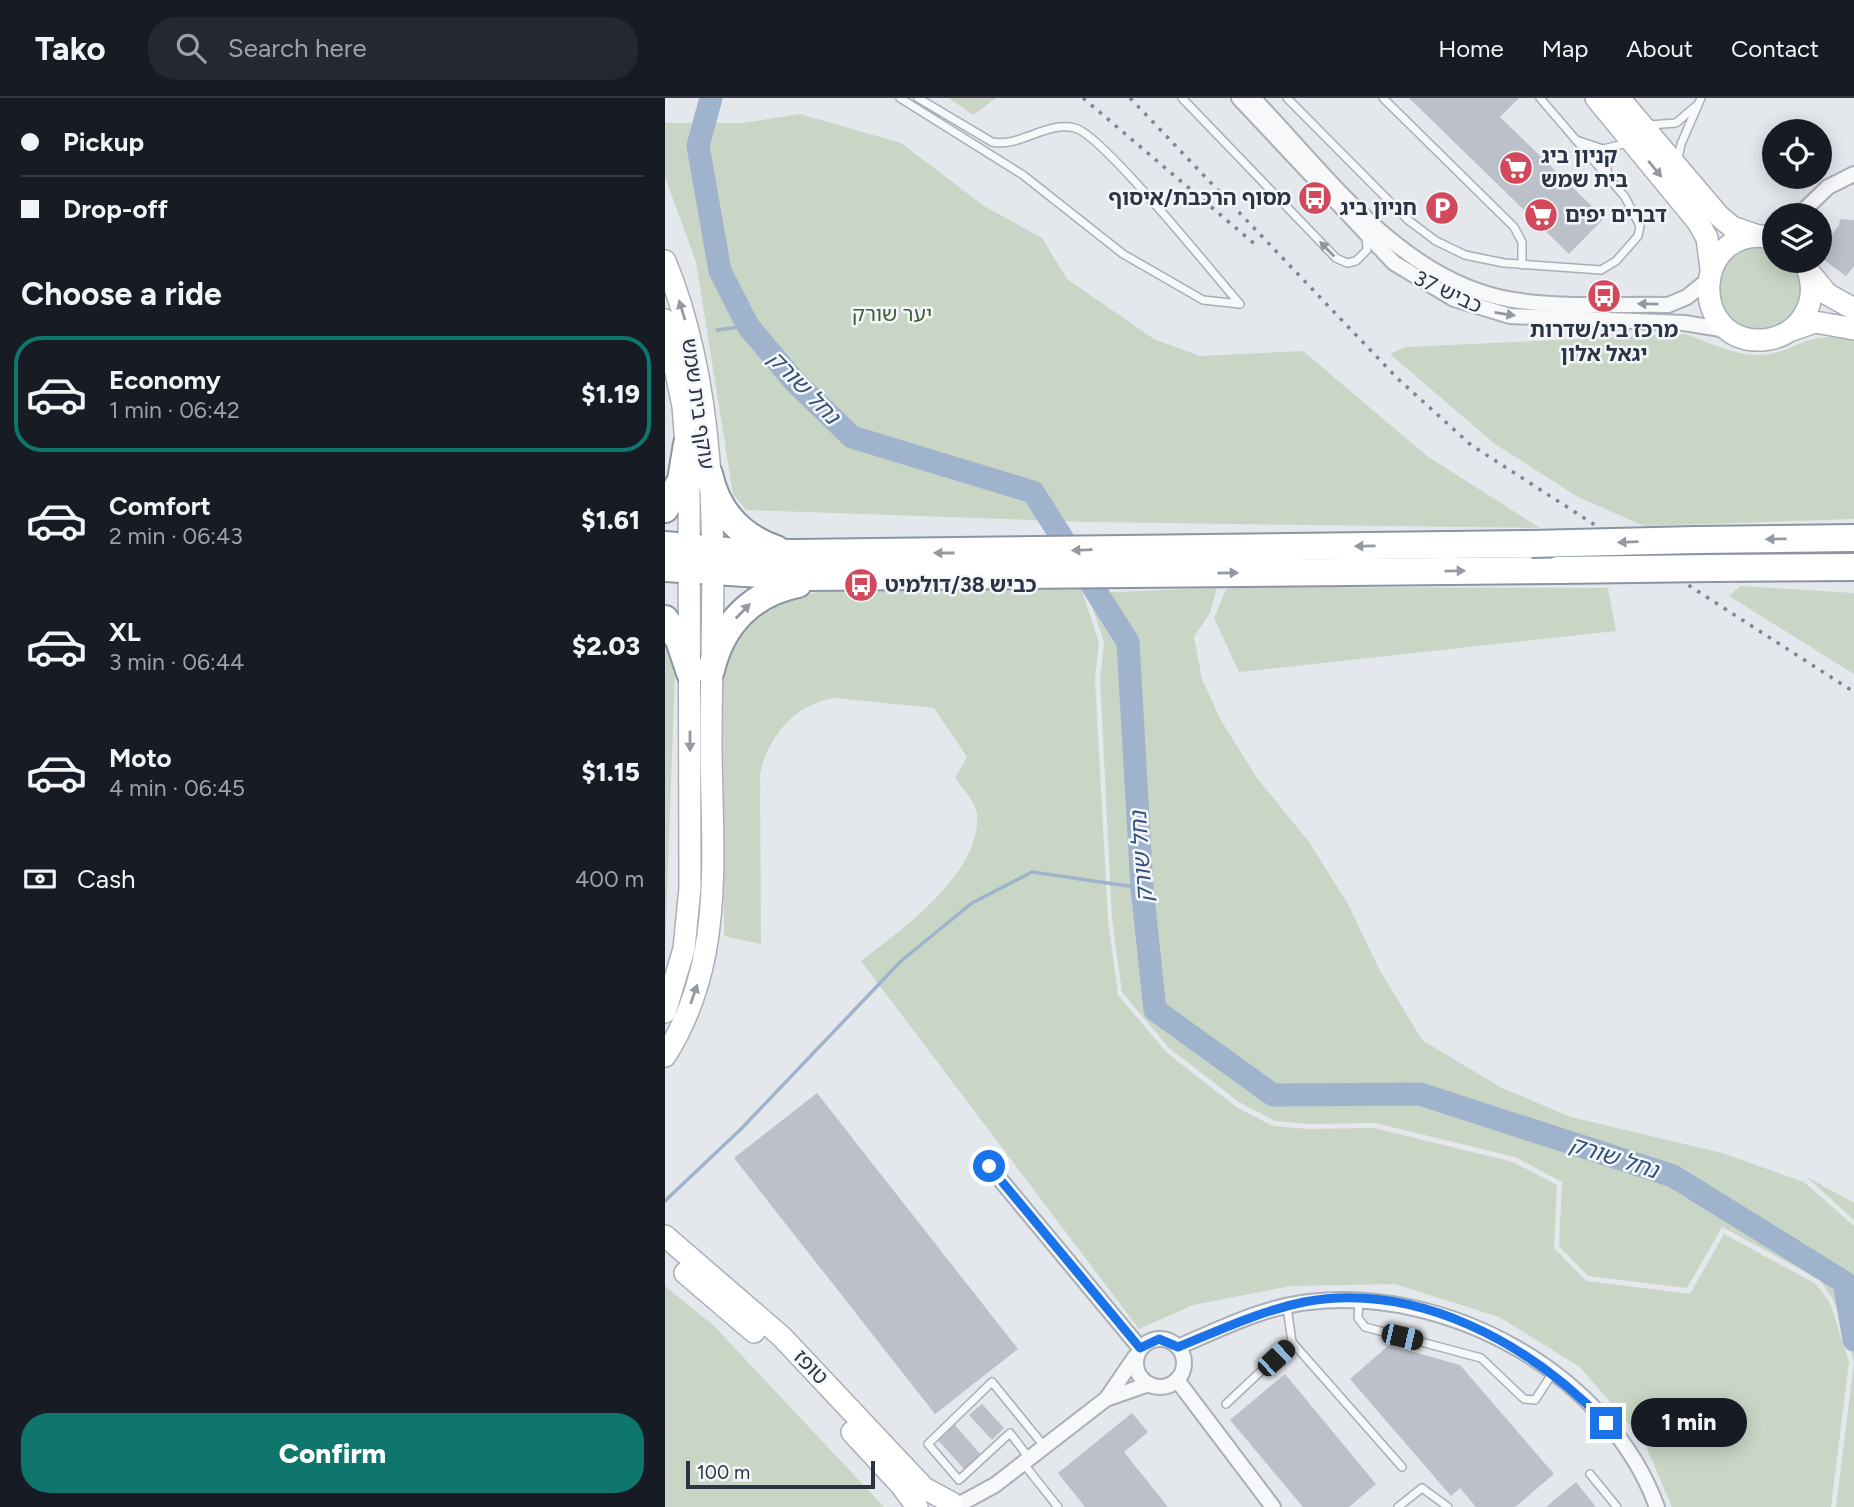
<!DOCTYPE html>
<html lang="en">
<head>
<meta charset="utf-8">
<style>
  :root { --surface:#171b24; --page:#242831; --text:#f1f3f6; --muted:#9ea1a6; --line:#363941; --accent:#0f766e }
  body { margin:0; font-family:Figtree,"Noto Sans Hebrew",sans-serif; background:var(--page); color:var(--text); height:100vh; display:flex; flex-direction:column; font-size:26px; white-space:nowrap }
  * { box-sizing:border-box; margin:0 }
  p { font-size:23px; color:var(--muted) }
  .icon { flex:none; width:38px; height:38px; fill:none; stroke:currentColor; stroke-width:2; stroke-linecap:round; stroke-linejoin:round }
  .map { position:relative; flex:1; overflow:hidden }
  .side { display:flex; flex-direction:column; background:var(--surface); width:665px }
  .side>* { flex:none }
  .top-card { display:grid; align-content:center; height:154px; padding:0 21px; background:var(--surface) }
  .controls { position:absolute; left:1097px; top:21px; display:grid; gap:14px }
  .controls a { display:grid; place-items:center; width:70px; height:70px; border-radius:50%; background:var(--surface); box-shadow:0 4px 18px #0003; font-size:35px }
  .scale { position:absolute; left:21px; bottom:18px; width:189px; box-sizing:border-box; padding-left:7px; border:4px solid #2b3445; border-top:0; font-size:19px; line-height:24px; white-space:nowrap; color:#2b3445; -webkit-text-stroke:5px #f4f6f9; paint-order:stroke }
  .end { position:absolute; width:32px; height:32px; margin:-16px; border:9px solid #1a73e8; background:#fff; box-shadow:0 0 0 4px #fff }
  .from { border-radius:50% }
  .bubble { position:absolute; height:49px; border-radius:24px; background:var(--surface); box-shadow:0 4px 18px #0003; font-size:23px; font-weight:800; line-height:49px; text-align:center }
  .car { position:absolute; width:21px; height:42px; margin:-21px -10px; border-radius:9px; box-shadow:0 0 5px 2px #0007; background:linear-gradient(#222 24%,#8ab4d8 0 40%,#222 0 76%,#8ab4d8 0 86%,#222 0) }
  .top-card b { display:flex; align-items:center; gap:24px; height:66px; font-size:26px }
  .top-card b+b { border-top:2px solid var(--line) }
  .top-card i { width:18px; height:18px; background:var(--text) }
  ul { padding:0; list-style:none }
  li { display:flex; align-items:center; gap:21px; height:116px; margin:0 14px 10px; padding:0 7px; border:4px solid transparent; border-radius:28px }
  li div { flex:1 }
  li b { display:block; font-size:26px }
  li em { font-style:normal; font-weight:800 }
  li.selected { border-color:var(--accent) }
  li>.icon { width:63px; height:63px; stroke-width:1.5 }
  h2 { padding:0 21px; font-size:32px; line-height:84px }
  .pay { display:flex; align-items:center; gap:18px; height:77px; padding:0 21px; font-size:26px }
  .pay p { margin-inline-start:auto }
  .cta { display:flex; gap:14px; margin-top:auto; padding:14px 21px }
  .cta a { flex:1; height:80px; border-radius:28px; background:var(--accent); color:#fff; font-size:28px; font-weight:800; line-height:80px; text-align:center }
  header { display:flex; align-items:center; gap:42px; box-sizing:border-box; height:98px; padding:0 35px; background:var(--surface); border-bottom:2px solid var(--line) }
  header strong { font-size:33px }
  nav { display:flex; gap:38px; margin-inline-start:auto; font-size:24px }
  .search { width:490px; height:63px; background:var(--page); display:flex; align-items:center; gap:18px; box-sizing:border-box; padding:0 24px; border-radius:28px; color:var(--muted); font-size:26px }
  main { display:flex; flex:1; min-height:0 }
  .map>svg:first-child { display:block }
</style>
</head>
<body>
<header>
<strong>Tako</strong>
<div class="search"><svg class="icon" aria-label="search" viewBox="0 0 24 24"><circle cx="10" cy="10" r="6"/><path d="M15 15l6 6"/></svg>Search here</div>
<nav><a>Home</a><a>Map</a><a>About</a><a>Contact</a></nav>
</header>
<main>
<section class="side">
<div class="top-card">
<b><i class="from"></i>Pickup</b>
<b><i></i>Drop-off</b>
</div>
<h2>Choose a ride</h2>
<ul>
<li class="selected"><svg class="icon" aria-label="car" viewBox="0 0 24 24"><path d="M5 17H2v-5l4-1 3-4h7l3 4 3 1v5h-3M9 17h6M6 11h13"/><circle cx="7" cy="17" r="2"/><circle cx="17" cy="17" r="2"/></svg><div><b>Economy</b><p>1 min · 06:42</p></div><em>$1.19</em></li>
<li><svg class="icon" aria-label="car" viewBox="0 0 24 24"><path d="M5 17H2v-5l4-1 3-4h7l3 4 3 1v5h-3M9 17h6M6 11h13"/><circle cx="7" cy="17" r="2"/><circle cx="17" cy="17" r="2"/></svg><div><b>Comfort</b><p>2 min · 06:43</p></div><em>$1.61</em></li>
<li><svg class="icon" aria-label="car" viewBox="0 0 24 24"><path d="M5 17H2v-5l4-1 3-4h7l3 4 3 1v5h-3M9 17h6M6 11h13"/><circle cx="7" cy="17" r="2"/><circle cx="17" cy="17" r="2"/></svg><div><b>XL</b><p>3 min · 06:44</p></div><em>$2.03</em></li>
<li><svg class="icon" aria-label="car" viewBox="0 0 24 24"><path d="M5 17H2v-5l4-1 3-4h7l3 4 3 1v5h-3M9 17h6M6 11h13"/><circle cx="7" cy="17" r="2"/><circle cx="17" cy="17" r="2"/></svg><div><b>Moto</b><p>4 min · 06:45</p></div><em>$1.15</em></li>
</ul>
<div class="pay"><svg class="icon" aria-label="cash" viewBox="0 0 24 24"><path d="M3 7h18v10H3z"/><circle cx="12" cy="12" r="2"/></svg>Cash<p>400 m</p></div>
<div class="cta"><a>Confirm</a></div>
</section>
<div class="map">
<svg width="1189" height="1409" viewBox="0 0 1189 1409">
  <rect width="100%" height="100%" fill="#e4e7ec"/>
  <g fill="#c9d6c5">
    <path d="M284 0H331L308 17Z"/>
    <path d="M135 16 236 45 319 108 377 140 402 181 489 241 535 258 638 253 762 358 875 430 426 424 81 412 68 396 31 164 0 79V25H78Z"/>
    <path d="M1077 149 1109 150 1110 163H1127C1160 213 1097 258 1057 213 1053 178 1049 173 1077 149Z"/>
    <path d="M1020 236C1041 243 1066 256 1088 257 1129 259 1141 228 1189 243V421L979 428 913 399 830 346 725 256 741 249Z"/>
    <path d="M1075 488 1189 495V576L1064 498Z"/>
    <path d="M562 489 943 490 951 533 574 574 549 520Z"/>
    <path d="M416 490 434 545 430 581 443 822 453 897 501 954 571 1009 608 1028 643 1031 709 1030 848 1064 892 1087 889 1150 921 1183 1025 1196 1059 1136 1151 1186 1165 1205 1184 1264 1166 1409H1007L979 1344 915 1269 834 1219 730 1186 626 1188 528 1207 474 1231 196 863C237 832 317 774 312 716 311 705 297 689 290 680L302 659 269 610 170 600C131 605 103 638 95 676L96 846 59 838 58 578C63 551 75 527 97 509 132 481 360 490 416 490Z"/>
    <path d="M552 490 545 515 529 539 537 581 555 621 592 680 644 744 683 806 714 871 757 942 837 990 906 1019 1057 1055 1139 1084 1189 1128V1409H1171L1189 1264 1169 1203 1155 1182 1057 1129 1022 1190 923 1178 894 1148 897 1084 850 1059 710 1025 644 1026 610 1023 574 1004 504 950 457 894 447 821 435 581 439 544 423 495Z"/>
    <path d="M0 539 6 549 10 575 0 852Z"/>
    <path d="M1142 1079 1189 1105V1122Z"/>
    <path d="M0 1188 49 1228 219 1409H0Z"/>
  </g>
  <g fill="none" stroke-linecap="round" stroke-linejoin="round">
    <g stroke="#9fb4cc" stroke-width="3.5">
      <path d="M52 232 83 228"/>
      <path d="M0 1103 77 1030 236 863 307 805 367 774 477 790"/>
    </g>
    <path stroke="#9fb4cc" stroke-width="23" d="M46 0 33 48 55 173 83 228 130 284 187 339 368 394 463 544 477 790 490 912 608 997 755 996 1008 1078 1179 1184 1189 1242"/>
  </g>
  <g fill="#bbc0ca">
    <path d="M744 0H854L835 19 939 120 904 156Z"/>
    <path d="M1175 121 1189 122V168L1181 178 1155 159V153L1174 127Z"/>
    <path d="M152 995 353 1251 270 1316 69 1060Z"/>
    <path d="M724 1247 795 1267 889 1376 850 1409H811L795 1390 786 1398 685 1281Z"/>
    <path d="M620 1276 711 1386 684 1409H638L565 1322Z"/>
    <path d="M317 1306 339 1330 327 1342 304 1317Z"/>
    <path d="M467 1315 483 1334 459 1354 503 1409H420L393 1375Z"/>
    <path d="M289 1326 316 1357 299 1371 272 1341Z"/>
    <path d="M911 1384 931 1409H881Z"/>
  </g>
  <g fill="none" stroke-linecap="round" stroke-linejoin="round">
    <g stroke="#a9aeb7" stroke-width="10">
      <g id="lane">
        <path d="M235 0 358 77 458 156 538 202 575 206C549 177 438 37 410 30 381 23 354 50 327 44L253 0"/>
        <path d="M517 0 671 160 682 165 691 163 702 152 701 138"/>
        <path d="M622 0 743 122 771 143 800 157 839 165 936 172 951 163 973 138 975 128 960 99 875 0"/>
        <path d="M718 0 849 129 857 144V167"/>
        <path d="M984 27 1011 25 1031 8"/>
        <path d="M911 42 938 51 963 45"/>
        <path d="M1013 61 1016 46 1036 0"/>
        <path d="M943 76 939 59 948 50"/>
        <path d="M694 1203 693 1220 700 1229 816 1260 859 1301 870 1302 887 1276"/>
        <path d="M622 1209 627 1244 737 1369"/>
        <path d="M561 1306 627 1244"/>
        <path d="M364 1360 345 1335 294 1382 263 1346 327 1284 379 1348"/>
        <path d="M358 1365 393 1409"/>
        <path d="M925 1376 952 1409"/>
        <path d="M733 1409 757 1390 783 1409"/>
      </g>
    </g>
    <g stroke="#a9aeb7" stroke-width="18">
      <g id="street">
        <path d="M574 0 729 165 789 201 845 218 1019 225 1062 232"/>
        <path d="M588 0C662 77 737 184 848 202 898 210 952 206 1003 207L1022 199 1043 182"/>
        <path d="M1134 117 1163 89 1189 76"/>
        <path d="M324 1068 475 1250"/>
        <circle cx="495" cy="1265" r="24"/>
        <path d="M513 1249C555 1231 598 1209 644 1204 783 1188 943 1275 992 1409"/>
        <path d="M512 1282 608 1409"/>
        <path d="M442 1300 470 1259"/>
        <path d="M295 1406 330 1387 441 1301 484 1286"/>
      </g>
    </g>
    <g stroke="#a9aeb7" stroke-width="24">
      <g id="secondary">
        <path d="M931 0 1033 124 1042 140 1046 171"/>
        <path d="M954 0 1054 118 1067 129 1093 138"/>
        <path d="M1110 140C1027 122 1021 246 1098 242 1114 241 1130 232 1138 219 1150 201 1148 181 1139 163"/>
        <path d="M0 163C62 314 46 485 46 644 46 713 53 787 40 855 33 891 20 927 0 958"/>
        <path d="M1144 174 1162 196 1189 211"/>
        <path d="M0 222 18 308 24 386 25 790 19 851 0 914"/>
        <path d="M1127 232 1150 224 1189 231"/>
        <path d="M0 1138 117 1239 259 1390 287 1405"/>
        <path d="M20 1175 89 1234"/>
        <path d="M187 1334 236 1387 252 1409"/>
      </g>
    </g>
    <g stroke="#8b94a3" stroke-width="30">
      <g id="highway">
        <path d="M44 376C52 413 74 438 111 451"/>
        <path d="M0 411 16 382 22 346"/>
        <path d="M1031 442 1189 440"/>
        <path d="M0 447 72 454 129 455 866 446"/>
        <path d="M0 470 144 479 893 472"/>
        <path d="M1047 470 1189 469"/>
        <path d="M0 521 14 542 25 575"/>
        <path d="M46 572C57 526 87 495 133 486"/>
      </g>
    </g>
    <use href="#lane" stroke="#f7f8fa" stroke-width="7"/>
    <use href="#street" stroke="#f7f8fa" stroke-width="14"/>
    <use href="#secondary" stroke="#fff" stroke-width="21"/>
    <use href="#highway" stroke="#fff" stroke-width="26"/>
    <g stroke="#7d8696" stroke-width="3.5" stroke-dasharray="3.5 7" stroke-linecap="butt">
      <path d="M418 0 592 148"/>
      <path d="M465 0 732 280 806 347 1189 594"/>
    </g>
    <g stroke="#8b94a3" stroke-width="30" stroke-linecap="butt">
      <g id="highway-bridge">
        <path d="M866 446 1031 442"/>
        <path d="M893 472 1047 470"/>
      </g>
    </g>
    <use href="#highway-bridge" stroke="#fff" stroke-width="26"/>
  </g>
  <defs><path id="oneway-solid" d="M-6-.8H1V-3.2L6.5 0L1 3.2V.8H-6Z" transform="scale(1.75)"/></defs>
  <g fill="#959aa2">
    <use href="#oneway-solid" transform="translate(990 71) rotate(50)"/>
    <use href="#oneway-solid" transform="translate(17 212) rotate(-107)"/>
    <use href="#oneway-solid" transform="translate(1111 441) rotate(179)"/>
    <use href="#oneway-solid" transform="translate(963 444) rotate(178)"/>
    <use href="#oneway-solid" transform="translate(700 448) rotate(179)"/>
    <use href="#oneway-solid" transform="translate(417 452) rotate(178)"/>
    <use href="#oneway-solid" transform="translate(279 455) rotate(180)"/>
    <use href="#oneway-solid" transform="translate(790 473) rotate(-1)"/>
    <use href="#oneway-solid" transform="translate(563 475) rotate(-1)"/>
    <use href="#oneway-solid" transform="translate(78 513) rotate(-46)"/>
    <use href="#oneway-solid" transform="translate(25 643) rotate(90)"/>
    <use href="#oneway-solid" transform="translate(29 896) rotate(-71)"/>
  </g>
  <g fill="#9196a0">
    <use href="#oneway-solid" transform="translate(662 151) rotate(-134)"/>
    <use href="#oneway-solid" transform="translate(983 206) rotate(-179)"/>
    <use href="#oneway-solid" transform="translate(840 216) rotate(9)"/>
  </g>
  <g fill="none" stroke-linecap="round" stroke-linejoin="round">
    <path stroke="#1a73e8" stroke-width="9" d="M324 1068 475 1250 494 1241 513 1249C555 1232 595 1213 639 1204 753 1183 865 1246 941 1325"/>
  </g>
  <defs>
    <g id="supermarket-disc" transform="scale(1.75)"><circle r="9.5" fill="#d1495b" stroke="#f4f6f9"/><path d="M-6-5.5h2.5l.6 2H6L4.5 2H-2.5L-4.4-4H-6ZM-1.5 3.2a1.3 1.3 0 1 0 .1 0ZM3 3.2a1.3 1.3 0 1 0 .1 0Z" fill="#fff"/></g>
    <g id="bus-disc" transform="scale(1.75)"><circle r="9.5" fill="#d1495b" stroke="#f4f6f9"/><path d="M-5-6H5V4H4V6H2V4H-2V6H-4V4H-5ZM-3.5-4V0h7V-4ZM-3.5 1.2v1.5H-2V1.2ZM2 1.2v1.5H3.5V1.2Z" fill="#fff"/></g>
    <g id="parking-disc" transform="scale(1.75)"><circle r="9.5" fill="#d1495b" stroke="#f4f6f9"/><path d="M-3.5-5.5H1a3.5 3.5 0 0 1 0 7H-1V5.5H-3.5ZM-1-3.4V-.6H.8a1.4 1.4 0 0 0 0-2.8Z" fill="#fff"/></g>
  </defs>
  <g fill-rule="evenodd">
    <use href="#supermarket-disc" x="851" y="70"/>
    <use href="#bus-disc" x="650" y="100"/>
    <use href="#parking-disc" x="777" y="110"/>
    <use href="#supermarket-disc" x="876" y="117"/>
    <use href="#bus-disc" x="939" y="198"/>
    <use href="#bus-disc" x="196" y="487"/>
  </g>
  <g text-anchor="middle" stroke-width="5" stroke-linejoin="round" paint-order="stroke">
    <g font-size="21" font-weight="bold" fill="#2b3445" stroke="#f4f6f9" text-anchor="start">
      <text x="876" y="65">קניון ביג<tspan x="876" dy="24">בית שמש</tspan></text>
      <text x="626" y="107" text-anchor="end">מסוף הרכבת/איסוף</text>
      <text x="752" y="117" text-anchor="end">חניון ביג</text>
      <text x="900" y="124">דברים יפים</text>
      <text x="939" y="239" text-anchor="middle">מרכז ביג/שדרות<tspan x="939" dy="24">יגאל אלון</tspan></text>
      <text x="220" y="494">כביש 38/דולמיט</text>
    </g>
    <g font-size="21" fill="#2b3445" stroke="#f4f6f9">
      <text transform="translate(783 194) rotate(25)" y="7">כביש 37</text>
      <text transform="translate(33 306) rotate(82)" y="7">עוקף בית שמש</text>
      <text transform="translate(146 1269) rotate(46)" y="7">טופז</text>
    </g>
    <g font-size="21" fill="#3f6138" stroke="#f4f6f9">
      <text x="227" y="223">יער שורק</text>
    </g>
    <g font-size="23" font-style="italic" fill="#34527a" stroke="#f4f6f9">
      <text transform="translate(139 289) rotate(46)" y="8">נחל שורק</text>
      <text transform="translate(476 759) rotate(-94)" y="8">נחל שורק</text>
      <text transform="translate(949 1059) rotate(18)" y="8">נחל שורק</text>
    </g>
  </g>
</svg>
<div class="controls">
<a><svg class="icon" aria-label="locate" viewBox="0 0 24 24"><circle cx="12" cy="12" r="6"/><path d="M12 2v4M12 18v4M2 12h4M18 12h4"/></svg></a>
<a><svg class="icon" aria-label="layers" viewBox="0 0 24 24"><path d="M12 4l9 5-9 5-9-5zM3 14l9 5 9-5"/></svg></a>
</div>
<div class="scale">100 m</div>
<i class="end from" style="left:324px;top:1068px"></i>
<i class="end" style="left:941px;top:1325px"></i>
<div class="bubble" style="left:966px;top:1300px;width:116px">1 min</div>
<i class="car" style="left:737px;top:1239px;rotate:103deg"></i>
<i class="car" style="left:611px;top:1260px;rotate:47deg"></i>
</div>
</main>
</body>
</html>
